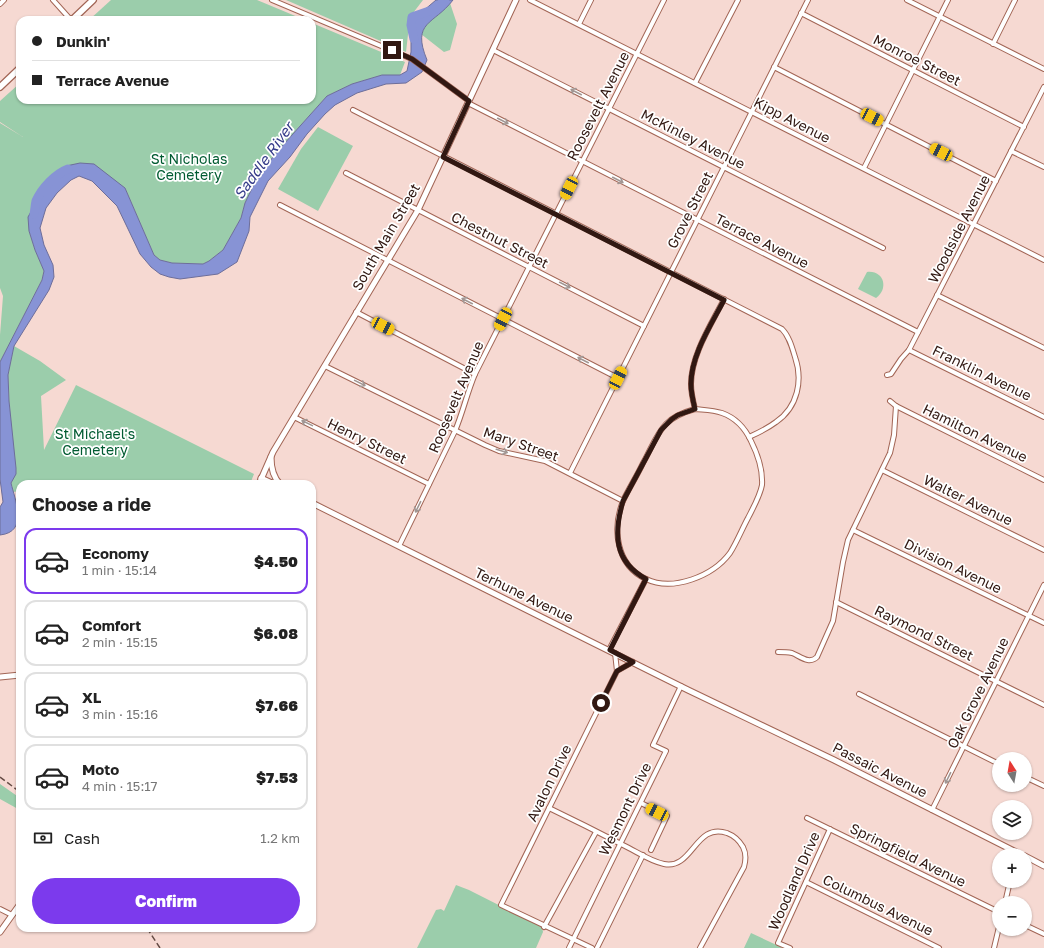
<!DOCTYPE html>
<html lang="en">
<head>
<meta charset="utf-8">
<style>
  :root { --surface:#fff; --page:#f2f2f2; --text:#222; --muted:#767676; --line:#e0e0e0; --accent:#7c3aed }
  body { margin:0; font-family:"Golos Text",sans-serif; background:var(--page); color:var(--text); height:100vh; display:flex; flex-direction:column; font-size:15px; white-space:nowrap }
  * { box-sizing:border-box; margin:0 }
  p { font-size:13px; color:var(--muted) }
  .icon { flex:none; width:22px; height:22px; fill:none; stroke:currentColor; stroke-width:2; stroke-linecap:round; stroke-linejoin:round }
  .map { position:relative; flex:1; overflow:hidden }
  .panel { position:absolute; left:16px; top:480px; width:300px; height:452px; display:flex; flex-direction:column; background:var(--surface); border-radius:12px; box-shadow:0 1px 3px #0004 }
  .panel>* { flex:none }
  .guide { position:absolute; left:16px; top:16px; width:300px; height:88px; border-radius:12px; box-shadow:0 1px 3px #0004; display:grid; align-content:center; height:88px; padding:0 16px; background:var(--surface) }
  .needle { width:26px; rotate:349deg }
  .controls { position:absolute; left:992px; top:752px; display:grid; gap:8px }
  .controls a { display:grid; place-items:center; width:40px; height:40px; border-radius:50%; background:var(--surface); box-shadow:0 1px 3px #0004; font-size:20px }
  .end { position:absolute; width:18px; height:18px; margin:-9px; border:5px solid #311812; background:#fff; box-shadow:0 0 0 2px #fff }
  .from { border-radius:50% }
  .car { position:absolute; width:12px; height:24px; margin:-12px -6px; border-radius:5px; box-shadow:0 0 3px 1px #0007; background:linear-gradient(#f5c518 24%,#345 0 40%,#f5c518 0 76%,#345 0 86%,#f5c518 0) }
  .guide b { display:flex; align-items:center; gap:14px; height:38px; font-size:15px }
  .guide b+b { border-top:1px solid var(--line) }
  .guide i { width:10px; height:10px; background:var(--text) }
  ul { padding:0; list-style:none }
  li { display:flex; align-items:center; gap:12px; height:66px; margin:0 8px 6px; padding:0 8px; border:2px solid var(--line); border-radius:12px }
  li div { flex:1 }
  li b { display:block; font-size:15px }
  li em { font-style:normal; font-weight:800 }
  li.selected { border-color:var(--accent) }
  li>.icon { width:36px; height:36px; stroke-width:1.5 }
  h2 { padding:0 16px; font-size:18px; line-height:48px }
  .pay { display:flex; align-items:center; gap:10px; height:44px; padding:0 16px; font-size:15px }
  .pay p { margin-inline-start:auto }
  .action { display:flex; gap:8px; margin-top:auto; padding:8px 16px }
  .action a { flex:1; height:46px; border-radius:24px; background:var(--accent); color:#fff; font-size:16px; font-weight:800; line-height:46px; text-align:center }
  .map>svg:first-child { display:block }
</style>
</head>
<body>
<div class="map">
<svg width="1044" height="948" viewBox="0 0 1044 948">
  <rect width="100%" height="100%" fill="#f6d9d2"/>
  <g fill="#9bcdab">
    <path d="M111 0H257L305 20H89Z"/>
    <path d="M286 0H423L410 17 406 52Z"/>
    <path d="M450 3 457 24 450 50 444 52 421 34 426 24 446 8Z"/>
    <path d="M312 23 405 62 400 75H382L352 84 327 96 275 154 255 182 245 203 241 218 223 250 209 261 203 264 172 263 160 260 154 255 125 188 66 166 29 231 35 250 44 271 42 280 0 362V335L3 296 0 288V123L23 137 0 122V101L20 83V100H312Z"/>
    <path d="M318 127 353 146 318 211 278 189 301 149Z"/>
    <path d="M867 272C884 270 889 289 876 298L858 289Z"/>
    <path d="M14 346 40 361 66 380 41 396 44 450 76 385 254 474 250 484H20V491L13 492 11 483 15 474 9 401 8 375Z"/>
    <path d="M0 784 20 798V812L18 809 0 799Z"/>
    <path d="M456 885 469 890 542 927 543 932 536 948H417L436 910 441 909 444 911Z"/>
    <path d="M751 933 783 948H744Z"/>
  </g>
  <path fill="#8793d5" stroke="#6d6e9a" d="M436 0H453C434 25 411 21 427 60L422 72 406 83 386 84 357 93 335 105 325 114 307 134 290 157 268 181 250 217 249 231 237 262 218 274 180 279 169 277 160 274 151 267 140 254 117 206 92 181 79 176 71 180 57 193 46 208 40 228 44 245 53 265 54 277 49 290 14 346 8 375 9 401 16 468V474L11 483C15 500 29 532 0 535V507L3 502 0 479V362L42 280 44 271 35 250 29 231 28 217 44 188 66 166 80 163 94 164 125 188 154 255 160 260 172 263 203 264 209 261 223 250 241 218 245 203 255 182 275 154 327 96 352 84 382 75H400L407 71 411 52V26L416 17Z"/>
  <g fill="none" stroke-linecap="round" stroke-linejoin="round">
    <g stroke="#8793d5" stroke-width="9">
      <path d="M414 39 411 25 412 17 435 9 445 0"/>
      <path d="M34 214C35 210 35 205 36 201 42 188 55 174 68 169"/>
    </g>
    <g stroke="#a26555" stroke-width="6">
      <g id="minor">
        <path d="M53 0 71 20"/>
        <path d="M272 0 412 59 469 101"/>
        <path d="M530 0 1044 260"/>
        <path d="M907 0 1044 69"/>
        <path d="M0 4 4 0"/>
        <path d="M801 13 1024 127"/>
        <path d="M579 24 591 0"/>
        <path d="M993 44 1015 0"/>
        <path d="M493 50 883 248"/>
        <path d="M774 67 996 181"/>
        <path d="M695 83 738 0"/>
        <path d="M468 103 918 332"/>
        <path d="M353 110 782 329C789 336 792 347 795 357 803 380 798 407 776 422 768 428 758 433 749 437"/>
        <path d="M1011 151 1044 167"/>
        <path d="M864 168 948 0"/>
        <path d="M346 173 644 326"/>
        <path d="M280 205 618 378"/>
        <path d="M937 295 1044 348"/>
        <path d="M356 312 475 374"/>
        <path d="M909 350 1044 417"/>
        <path d="M325 366 485 445 499 451 545 461 623 501"/>
        <path d="M887 375 891 374 901 359 909 350 1044 87"/>
        <path d="M890 401 896 406 1044 480"/>
        <path d="M695 409C704 410 713 410 722 413 736 418 745 428 751 441 758 455 763 469 762 485 760 496 753 508 748 518 742 529 737 542 730 553 713 576 673 592 646 579 616 565 612 529 623 501 629 488 637 476 643 463 650 451 656 434 666 424 674 416 684 412 695 409Z"/>
        <path d="M695 409C693 401 691 392 691 384 691 355 711 325 724 299"/>
        <path d="M294 417 429 484"/>
        <path d="M882 470 1044 550"/>
        <path d="M570 473 808 0"/>
        <path d="M853 530 1044 623"/>
        <path d="M399 546 455 431C463 412 467 393 475 374L664 0"/>
        <path d="M836 602 1044 705"/>
        <path d="M609 650 646 579"/>
        <path d="M778 652C783 652 787 652 792 653 800 656 809 665 817 657L833 621 843 562 848 540 890 453 894 435 896 406"/>
        <path d="M617 671 633 662"/>
        <path d="M859 694 999 764"/>
        <path d="M1025 777 1044 786"/>
        <path d="M641 803 667 816 651 850"/>
        <path d="M549 808C574 820 598 832 623 845 636 851 649 861 664 864 693 870 695 822 727 833 735 836 739 840 743 847 746 853 746 860 744 867L700 948"/>
        <path d="M932 810 1044 585"/>
        <path d="M807 818 999 912"/>
        <path d="M806 882 939 948"/>
        <path d="M1005 903 1010 881"/>
        <path d="M0 909 12 915"/>
        <path d="M1025 925 1044 934"/>
        <path d="M544 927 596 832"/>
        <path d="M569 948 666 751 653 745 681 686"/>
        <path d="M592 948 501 905 617 671 615 653"/>
        <path d="M597 948 643 855"/>
        <path d="M790 948 778 943 830 829"/>
        <path d="M994 948 999 927"/>
      </g>
    </g>
    <g stroke="#a26555" stroke-width="7">
      <g id="tertiary">
        <path d="M271 457C271 467 273 477 280 484"/>
        <path d="M261 478 274 484"/>
        <path d="M259 484 273 452 418 210 516 0"/>
        <path d="M312 503 688 690 834 760 1022 855"/>
        <path d="M0 677 20 675"/>
        <path d="M1025 856 1044 866"/>
        <path d="M0 932 20 904"/>
      </g>
    </g>
    <g stroke="#a26555" stroke-width="8">
      <g id="secondary">
        <path d="M72 20 93 0"/>
        <path d="M0 87 20 68"/>
      </g>
    </g>
    <use href="#minor" stroke="#fff" stroke-width="4"/>
    <use href="#tertiary" stroke="#fff" stroke-width="5"/>
    <use href="#secondary" stroke="#fff" stroke-width="5.5"/>
    <g stroke="#654b44" stroke-width="1.5" stroke-dasharray="6 3" stroke-linecap="butt">
      <path d="M0 777 20 792"/>
      <path d="M147 928 160 948"/>
    </g>
  </g>
  <defs><path id="oneway-shaft" d="M-6 0H5M1.5-3L5.5 0L1.5 3" fill="none" stroke-width="1.6" stroke-linecap="round" stroke-linejoin="round"/></defs>
  <g stroke="#a29794">
    <use href="#oneway-shaft" transform="translate(576 92) rotate(-153)"/>
    <use href="#oneway-shaft" transform="translate(503 121) rotate(27)"/>
    <use href="#oneway-shaft" transform="translate(618 180) rotate(27)"/>
    <use href="#oneway-shaft" transform="translate(565 285) rotate(27)"/>
    <use href="#oneway-shaft" transform="translate(467 301) rotate(-153)"/>
    <use href="#oneway-shaft" transform="translate(583 360) rotate(-153)"/>
    <use href="#oneway-shaft" transform="translate(360 383) rotate(26)"/>
    <use href="#oneway-shaft" transform="translate(307 423) rotate(-154)"/>
    <use href="#oneway-shaft" transform="translate(502 451) rotate(17)"/>
    <use href="#oneway-shaft" transform="translate(418 507) rotate(116)"/>
    <use href="#oneway-shaft" transform="translate(948 778) rotate(116)"/>
  </g>
  <g fill="none" stroke-linecap="round" stroke-linejoin="round">
    <path stroke="#311812" stroke-width="5" d="M392 50 412 59 469 101 443 157 724 300C711 325 691 355 691 384 691 392 693 401 695 409L678 415 672 419 661 430 623 501C614 532 613 561 646 579L610 650 633 662 617 671 601 703"/>
  </g>
  <g text-anchor="middle" stroke-width="3.5" stroke-linejoin="round" paint-order="stroke">
    <g font-size="14" fill="#311812" stroke="#fff">
      <text transform="translate(917 60) rotate(27)" y="5">Monroe Street</text>
      <text transform="translate(598 106) rotate(-63)" y="5">Roosevelt Avenue</text>
      <text transform="translate(792 120) rotate(27)" y="5">Kipp Avenue</text>
      <text transform="translate(693 139) rotate(27)" y="5">McKinley Avenue</text>
      <text transform="translate(690 210) rotate(-63)" y="5">Grove Street</text>
      <text transform="translate(959 229) rotate(-63)" y="5">Woodside Avenue</text>
      <text transform="translate(386 237) rotate(-60)" y="5">South Main Street</text>
      <text transform="translate(500 240) rotate(27)" y="5">Chestnut Street</text>
      <text transform="translate(762 241) rotate(27)" y="5">Terrace Avenue</text>
      <text transform="translate(982 373) rotate(26)" y="5">Franklin Avenue</text>
      <text transform="translate(456 397) rotate(-67)" y="5">Roosevelt Avenue</text>
      <text transform="translate(975 433) rotate(26)" y="5">Hamilton Avenue</text>
      <text transform="translate(367 441) rotate(26)" y="5">Henry Street</text>
      <text transform="translate(521 444) rotate(19)" y="5">Mary Street</text>
      <text transform="translate(968 500) rotate(26)" y="5">Walter Avenue</text>
      <text transform="translate(953 566) rotate(26)" y="5">Division Avenue</text>
      <text transform="translate(524 595) rotate(26)" y="5">Terhune Avenue</text>
      <text transform="translate(924 633) rotate(26)" y="5">Raymond Street</text>
      <text transform="translate(978 693) rotate(-64)" y="5">Oak Grove Avenue</text>
      <text transform="translate(880 770) rotate(27)" y="5">Passaic Avenue</text>
      <text transform="translate(549 783) rotate(-64)" y="5">Avalon Drive</text>
      <text transform="translate(625 809) rotate(-64)" y="5">Wesmont Drive</text>
      <text transform="translate(908 855) rotate(26)" y="5">Springfield Avenue</text>
      <text transform="translate(794 881) rotate(-66)" y="5">Woodland Drive</text>
      <text transform="translate(878 905) rotate(26)" y="5">Columbus Avenue</text>
    </g>
    <g font-size="14" fill="#005b31" stroke="#fff">
      <text x="189" y="164">St Nicholas<tspan x="189" dy="16">Cemetery</tspan></text>
      <text x="95" y="439">St Michael's<tspan x="95" dy="16">Cemetery</tspan></text>
    </g>
    <g font-size="15" font-style="italic" fill="#363d8a" stroke="#fff">
      <text transform="translate(264 161) rotate(-54)" y="5">Saddle River</text>
    </g>
  </g>
</svg>
<div class="controls">
<a><svg class="needle" viewBox="-14 -14 28 28"><path d="M0-13l5 13h-10z" fill="#e53935"/><path d="M0 13l5-13h-10z" fill="#767676"/></svg></a>
<a><svg class="icon" aria-label="layers" viewBox="0 0 24 24"><path d="M12 4l9 5-9 5-9-5zM3 14l9 5 9-5"/></svg></a>
<a>+</a>
<a>−</a>
</div>
<i class="end from" style="left:601px;top:703px"></i>
<i class="end" style="left:392px;top:50px"></i>
<i class="car" style="left:872px;top:117px;rotate:117deg"></i>
<i class="car" style="left:941px;top:152px;rotate:297deg"></i>
<i class="car" style="left:569px;top:188px;rotate:207deg"></i>
<i class="car" style="left:503px;top:319px;rotate:207deg"></i>
<i class="car" style="left:383px;top:326px;rotate:117deg"></i>
<i class="car" style="left:618px;top:378px;rotate:27deg"></i>
<i class="car" style="left:657px;top:812px;rotate:297deg"></i>
<div class="guide">
<b><i class="from"></i>Dunkin'</b>
<b><i></i>Terrace Avenue</b>
</div>
<section class="panel">
<h2>Choose a ride</h2>
<ul>
<li class="selected"><svg class="icon" aria-label="car" viewBox="0 0 24 24"><path d="M5 17H2v-5l4-1 3-4h7l3 4 3 1v5h-3M9 17h6M6 11h13"/><circle cx="7" cy="17" r="2"/><circle cx="17" cy="17" r="2"/></svg><div><b>Economy</b><p>1 min · 15:14</p></div><em>$4.50</em></li>
<li><svg class="icon" aria-label="car" viewBox="0 0 24 24"><path d="M5 17H2v-5l4-1 3-4h7l3 4 3 1v5h-3M9 17h6M6 11h13"/><circle cx="7" cy="17" r="2"/><circle cx="17" cy="17" r="2"/></svg><div><b>Comfort</b><p>2 min · 15:15</p></div><em>$6.08</em></li>
<li><svg class="icon" aria-label="car" viewBox="0 0 24 24"><path d="M5 17H2v-5l4-1 3-4h7l3 4 3 1v5h-3M9 17h6M6 11h13"/><circle cx="7" cy="17" r="2"/><circle cx="17" cy="17" r="2"/></svg><div><b>XL</b><p>3 min · 15:16</p></div><em>$7.66</em></li>
<li><svg class="icon" aria-label="car" viewBox="0 0 24 24"><path d="M5 17H2v-5l4-1 3-4h7l3 4 3 1v5h-3M9 17h6M6 11h13"/><circle cx="7" cy="17" r="2"/><circle cx="17" cy="17" r="2"/></svg><div><b>Moto</b><p>4 min · 15:17</p></div><em>$7.53</em></li>
</ul>
<div class="pay"><svg class="icon" aria-label="cash" viewBox="0 0 24 24"><path d="M3 7h18v10H3z"/><circle cx="12" cy="12" r="2"/></svg>Cash<p>1.2 km</p></div>
<div class="action"><a>Confirm</a></div>
</section>
</div>
</body>
</html>
